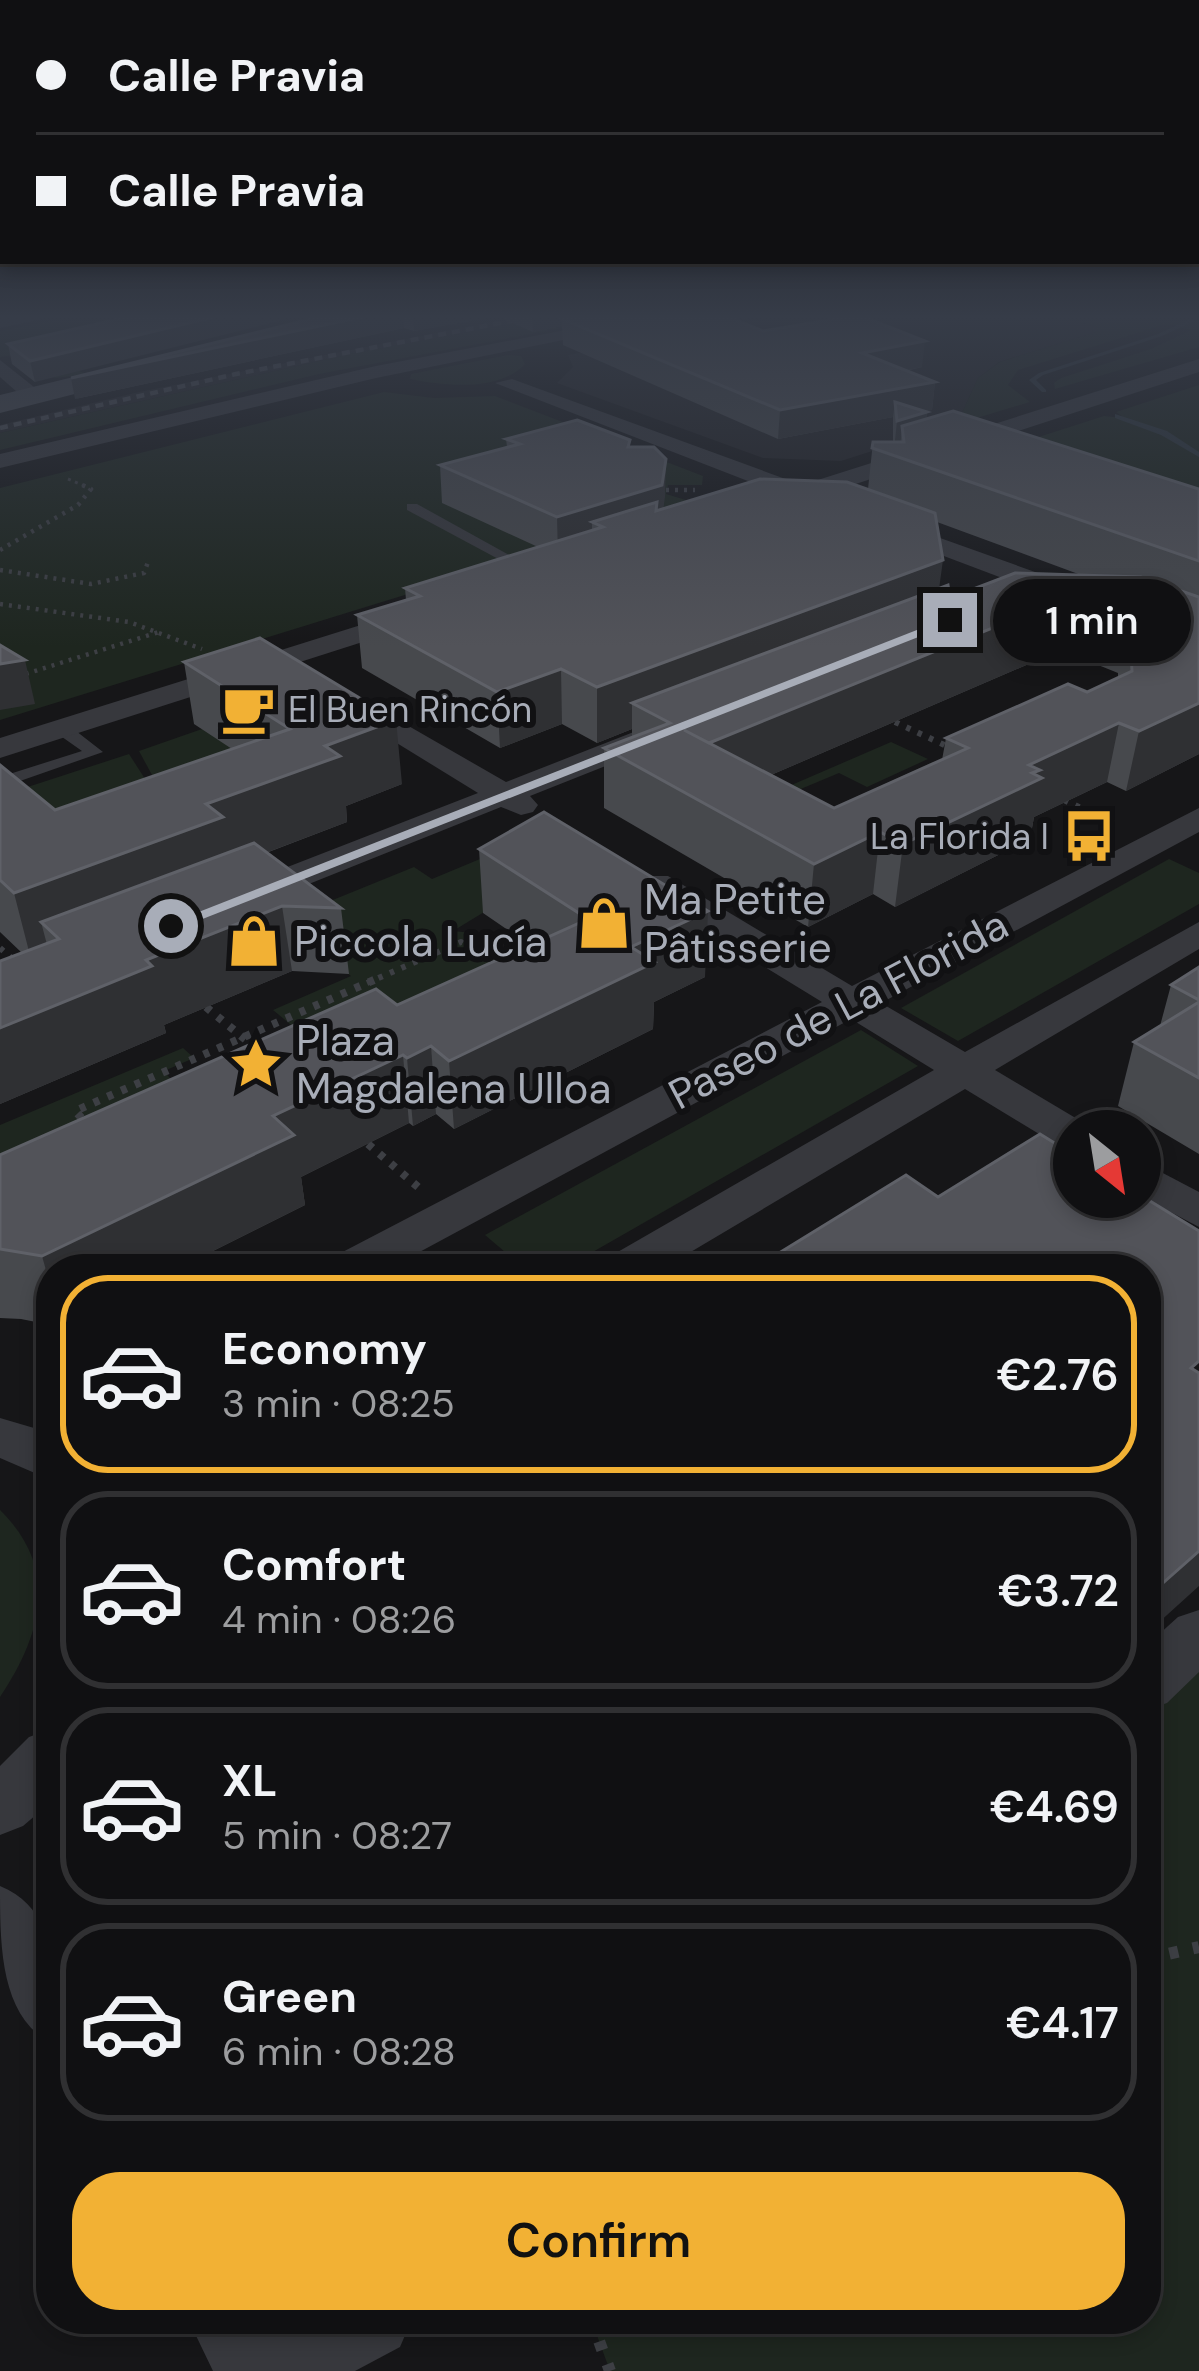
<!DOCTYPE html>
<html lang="en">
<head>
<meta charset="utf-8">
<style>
  :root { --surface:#101012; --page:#19191b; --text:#f1f3f6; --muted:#9c9d9f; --line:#303032; --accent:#f2b134 }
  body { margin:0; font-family:"DM Sans",sans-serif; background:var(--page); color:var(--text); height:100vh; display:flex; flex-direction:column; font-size:45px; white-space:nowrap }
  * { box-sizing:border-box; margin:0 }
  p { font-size:39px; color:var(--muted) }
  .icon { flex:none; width:66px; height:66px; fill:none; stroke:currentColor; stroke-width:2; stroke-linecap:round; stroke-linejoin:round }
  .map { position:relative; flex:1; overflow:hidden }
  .drawer { position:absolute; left:36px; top:1254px; width:1125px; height:1080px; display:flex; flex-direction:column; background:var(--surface); border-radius:48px; box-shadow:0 6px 18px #0003,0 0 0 3px var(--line) }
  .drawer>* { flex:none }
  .guide { position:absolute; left:0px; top:0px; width:1200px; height:264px; box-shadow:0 6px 18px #0003,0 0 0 3px var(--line); display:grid; align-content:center; height:264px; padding:0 36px; background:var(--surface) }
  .needle { width:78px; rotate:150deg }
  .fabs { position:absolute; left:1053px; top:1110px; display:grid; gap:24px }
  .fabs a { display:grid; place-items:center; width:108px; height:108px; border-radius:50%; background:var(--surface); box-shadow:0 6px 18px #0003,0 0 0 3px var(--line); font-size:60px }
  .end { position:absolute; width:54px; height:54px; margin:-27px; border:15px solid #a8adb8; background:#111; box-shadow:0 0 0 6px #111 }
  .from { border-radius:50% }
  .bubble { position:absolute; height:84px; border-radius:42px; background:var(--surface); box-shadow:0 6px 18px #0003,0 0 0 3px var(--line); font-size:39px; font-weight:600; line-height:84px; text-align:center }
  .guide b { display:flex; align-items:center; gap:42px; height:114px; font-size:45px }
  .guide b+b { border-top:3px solid var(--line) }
  .guide i { width:30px; height:30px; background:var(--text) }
  ul { padding:21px 0 0; list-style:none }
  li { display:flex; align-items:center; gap:36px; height:198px; margin:0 24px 18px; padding:0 12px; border:6px solid var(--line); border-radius:48px }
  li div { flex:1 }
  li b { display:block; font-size:45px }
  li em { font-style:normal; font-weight:600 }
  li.active { border-color:var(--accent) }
  li>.icon { width:108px; height:108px; stroke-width:1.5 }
  .action { display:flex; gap:24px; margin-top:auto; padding:24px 36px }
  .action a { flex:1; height:138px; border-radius:48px; background:var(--accent); color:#111; font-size:48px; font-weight:600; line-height:138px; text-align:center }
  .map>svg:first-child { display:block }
</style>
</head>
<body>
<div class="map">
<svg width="1199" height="2371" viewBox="0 0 1199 2371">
  <rect width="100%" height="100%" fill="#161618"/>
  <g fill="#222225">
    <path d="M527 315H560L350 354 0 433V425L139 392Z"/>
    <path d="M785 315H1054L1096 327V332L999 362 978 378 957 424 841 461 763 458 557 383 573 367 568 355Z"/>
  </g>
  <g fill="#1e261f">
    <path d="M81 315H151L57 364 88 374 55 378 26 354 0 357V331Z"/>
    <path d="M560 315H631L319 374 0 450V433L350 354Z"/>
    <path d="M1054 315H1199V347L1055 389 1054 383 1061 378 1151 349 1191 330 1166 324 1018 370 1008 385 1030 402 957 424 978 378 1000 362 1096 332V327Z"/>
    <path d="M508 355 521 356 525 364C499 392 444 386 410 379L411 374Z"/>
    <path d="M1199 385V517L982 455 1104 416 1124 418 1116 412Z"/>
    <path d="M384 392 434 398 495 396 703 476 702 485H668L666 494 699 504 0 720V488Z"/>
    <path d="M202 729 233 747 158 786 139 751Z"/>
    <path d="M891 742 928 759 867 787 839 773 772 801 834 835 899 804 872 790 933 762 970 780 829 845 750 803Z"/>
    <path d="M129 754 147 782 31 820 0 796Z"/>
    <path d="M504 849 545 875 453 931 472 933 529 975 348 1072 273 1010 351 976 281 921 414 867 432 879Z"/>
    <path d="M1169 859 1199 873V904L958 1041 901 1008Z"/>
    <path d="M861 1030 918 1066 563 1269H525L485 1235Z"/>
    <path d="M183 1048 194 1058 164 1071 173 1082 0 1207V1125Z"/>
    <path d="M0 1510C60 1569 42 1634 0 1697Z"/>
    <path d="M1199 1635V2371H610L591 2319H1146V1684Z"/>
  </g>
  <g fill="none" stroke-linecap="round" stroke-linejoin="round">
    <g fill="#2c353c" fill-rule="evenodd">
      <path d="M1199 315V319L1162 336 1043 375 1036 380 1046 390V392H1042L1029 380 1039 373 1158 334Z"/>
      <path d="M1115 414 1167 431 1199 452V457L1161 435 1115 418Z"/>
    </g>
    <g stroke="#3d3f44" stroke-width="3" stroke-dasharray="3 4.5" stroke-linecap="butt">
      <path d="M727 321 761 315"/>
      <path d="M68 479 87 487"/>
    </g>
    <g stroke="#3d3f44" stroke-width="4.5" stroke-dasharray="3 6" stroke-linecap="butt">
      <path d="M666 490H695"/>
      <path d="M0 550 78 505 91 489 80 484"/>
      <path d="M0 570 91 584 144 573 148 562"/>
      <path d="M0 604 129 622 202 649"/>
      <path d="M0 682 159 632"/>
    </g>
    <g stroke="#3d3f44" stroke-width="6" stroke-dasharray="4.5 8" stroke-linecap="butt">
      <path d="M895 722 953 749"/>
      <path d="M1064 800 1117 825"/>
      <path d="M0 948 16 962"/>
      <path d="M367 983 461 942 514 981 509 983"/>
    </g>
    <g stroke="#3d3f44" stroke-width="8" stroke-dasharray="6 9" stroke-linecap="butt">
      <path d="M374 980 75 1111 122 1161 513 980"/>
      <path d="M206 1007 246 1040"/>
      <path d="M368 1144 418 1187"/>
    </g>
    <g stroke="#3d3f44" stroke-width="12" stroke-dasharray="9 15" stroke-linecap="butt">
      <path d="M1146 1959 1199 1947"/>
      <path d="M591 2319 610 2371"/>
    </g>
    <g fill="#37383d" fill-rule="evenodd">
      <path d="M407 504H417L540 572 528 575 407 510Z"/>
      <path d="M55 724H67L103 752 0 788V777L82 751 55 732Z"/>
    </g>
    <g fill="#37383d" fill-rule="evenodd">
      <path d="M44 315 42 319 0 328V316Z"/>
      <path d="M645 315H686L376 378 0 468V454L376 366Z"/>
      <path d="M1199 359V372L825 494 829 499 817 506 801 501 772 505 769 500 779 493 495 383 512 379 802 485Z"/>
      <path d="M0 360 39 391V399H25L0 377Z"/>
      <path d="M884 518 1080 588 1084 594 1080 600H1060L875 530 872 525Z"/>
      <path d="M415 608 425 610 429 616 425 622 0 758V738Z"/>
      <path d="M346 690 506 782 649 726 660 724 676 733 671 740 530 796 538 805 533 812 521 815 501 807 254 906H228L223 898 228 890 478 793 335 705 331 699 335 693Z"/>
      <path d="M1199 808V832L881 1003 965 1052 1199 922V949L995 1070 1089 1126 1092 1131H1074V1150L1059 1146 965 1089 662 1269H602L609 1257 934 1070 851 1019 388 1269H326L333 1257 822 1002 642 892 637 884 642 876H668L852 986Z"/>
      <path d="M1140 1161 1199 1192V1227L1140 1196Z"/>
      <path d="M0 1418 51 1433V1480L0 1458Z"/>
      <path d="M1199 1610V1672L1167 1703 1146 1710V1646L1178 1617Z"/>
      <path d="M51 1729V1802L23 1826 0 1835V1766L29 1737Z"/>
      <path d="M0 1886C64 1912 51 1985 51 2043 0 2016 0 1945 0 1886Z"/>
      <path d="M188 2319H272L276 2326 290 2319H412L400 2347 355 2371H213Z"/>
    </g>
    <path fill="#45474d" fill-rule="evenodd" d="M155 357 169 365 165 371 0 413V395Z"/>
    <path stroke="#4a4c52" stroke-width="4.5" stroke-dasharray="8 6" stroke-linecap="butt" d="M0 428 236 374 542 315"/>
  </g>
  <g fill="#47494d" fill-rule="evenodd">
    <path d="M136 315 35 382 12 364 8 344Z"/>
    <path d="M327 315H723L763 331 922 367 906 371 935 382 932 410 924 411 927 412 926 419 1199 489V754L1126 791 1107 782 1034 817 1030 839 895 907 873 894 808 927 604 808V748L632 737V729L597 743 562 724 500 748 362 668 357 615 406 600 405 588 538 547 442 503 440 465 507 447 506 439 630 447 666 459 663 509 868 489 873 442H893V417L778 439 563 345 562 326 533 332 497 316 414 331 404 328 75 399ZM937 522 1081 575 950 598 939 588ZM1061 650 1118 673V678L1087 692 946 738 942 760 834 808 771 775Z"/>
    <path d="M184 662 402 784 346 806 347 822 266 853 341 908 349 974 292 971 164 1025 166 1033 0 1104V961L22 953 0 932V765L55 810 232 749 194 724Z"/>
    <path d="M479 849 705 977 654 1002 653 1029 454 1129 436 1114 413 1126 409 1123 301 1177 305 1205 177 1269H51V1325L21 1319 0 1318V1155L397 1005 530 945 483 913Z"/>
    <path d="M1199 967V1154L1118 1106 1134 1042 1160 1026 1171 985Z"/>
  </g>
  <g fill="#2f3033">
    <path d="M222 315H303L35 382 30 361Z"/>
    <path d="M372 315H403L404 328 75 399 71 378Z"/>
    <path d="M413 315H497V316L414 331Z"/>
    <path d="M532 315H622L562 319V326L533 332Z"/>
    <path d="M925 341 922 367 859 380 862 353Z"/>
    <path d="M935 382 932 410 897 417 895 402 893 417 778 439 780 410Z"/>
    <path d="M927 412 924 441 902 426 900 449 894 450 897 421Z"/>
    <path d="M666 459 665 497 661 524 603 527 592 522V545L558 556 557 517Z"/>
    <path d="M943 560 936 611 632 703V729L597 743V687Z"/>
    <path d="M1071 596 1061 650 706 803 709 743Z"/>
    <path d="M25 660 35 704 0 710V664Z"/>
    <path d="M561 669 562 724 500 748 497 692Z"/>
    <path d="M1199 703V754L1126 791 1139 731Z"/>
    <path d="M396 720 402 784 346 806 347 822 231 866 59 939 41 922 50 956 32 963 14 893 206 804 325 746Z"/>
    <path d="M1119 723 1107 782 1034 817 1030 839 895 907 903 844 1029 765Z"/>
    <path d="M880 832 873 894 808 927 814 864Z"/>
    <path d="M282 906 292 971 164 1025 166 1033 0 1104V1028L146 960Z"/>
    <path d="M708 911 705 977 654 1002 653 1029 454 1129 449 1061 631 947Z"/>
    <path d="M431 1046 436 1114 413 1126 407 1058Z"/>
    <path d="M403 1055 409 1123 301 1177 305 1205 177 1269H51V1288L42 1256 273 1116Z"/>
    <path d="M1199 1551V1586L1146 1634V1598Z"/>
  </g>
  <g fill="#525359" stroke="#5f6168" stroke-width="3" fill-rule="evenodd">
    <path d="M136 315H222L30 361 8 344Z"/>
    <path d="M327 315H372L71 378Z"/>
    <path d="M581 315H723L763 331 859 315 925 341 862 353 935 382 780 410 562 319Z"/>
    <path d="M895 402 927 412 897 421Z"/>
    <path d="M953 411 1199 489V561L872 448 873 442H904L902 426Z"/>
    <path d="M577 420 630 440 628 447H654L666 459 662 485 557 517 440 465 520 444 506 439Z"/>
    <path d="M760 479 847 482 935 513 943 560 597 687 561 669 497 692 357 615 420 596 405 588 603 527 592 522 657 502 656 511Z"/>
    <path d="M1015 573 1141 577 1199 597V703L1139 731 1119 723 1029 765 1040 770 1032 773 1042 778 903 844 880 832 814 864 604 748 670 723 632 703 948 585 950 598ZM1071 596 1129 618 1132 671 1087 692 1068 684 946 738 968 748 834 808 684 730 709 743Z"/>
    <path d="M260 638 396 720 325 746 340 756 206 804 223 817 14 893 0 880V765L55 810 290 729 184 662Z"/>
    <path d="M0 645 25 660 0 664Z"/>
    <path d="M544 812 708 911 631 947 655 962 449 1061 431 1046 407 1058 403 1055 273 1116 294 1135 42 1256 0 1249V1155L376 989 397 1005 588 919 479 849Z"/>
    <path d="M254 843 341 908 282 906 146 960 152 966 0 1028V961L59 939 41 922Z"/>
    <path d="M1199 967V1000L1171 985Z"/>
    <path d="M1199 1002V1078L1134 1042Z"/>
    <path d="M1040 1134 1074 1155V1197H1140V1195L1199 1231V1361L1191 1368 1199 1373V1551L1146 1598V1269H753L906 1175 938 1197Z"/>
  </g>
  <linearGradient id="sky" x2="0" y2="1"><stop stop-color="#0c0c0d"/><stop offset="0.49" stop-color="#363c48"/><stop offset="1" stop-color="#363c48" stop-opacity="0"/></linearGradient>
  <rect width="1199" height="647" fill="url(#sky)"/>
  <path fill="#a8adb8" d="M950 617 954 623 177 929 163 926Z"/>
  <defs>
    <g id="cafe-bare" transform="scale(4.14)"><path d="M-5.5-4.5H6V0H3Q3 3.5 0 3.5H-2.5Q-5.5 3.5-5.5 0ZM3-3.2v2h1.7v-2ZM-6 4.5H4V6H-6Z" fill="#f2b134" stroke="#111113" stroke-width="2.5" paint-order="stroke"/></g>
    <g id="bus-bare" transform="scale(4.14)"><path d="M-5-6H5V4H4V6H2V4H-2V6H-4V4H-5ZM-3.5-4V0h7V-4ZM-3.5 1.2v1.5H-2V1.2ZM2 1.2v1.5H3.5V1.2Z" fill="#f2b134" stroke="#111113" stroke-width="2.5" paint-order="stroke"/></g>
    <g id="shop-bare" transform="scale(4.14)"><path d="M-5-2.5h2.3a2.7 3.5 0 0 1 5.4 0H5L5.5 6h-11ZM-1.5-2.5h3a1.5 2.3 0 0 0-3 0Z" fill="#f2b134" stroke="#111113" stroke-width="2.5" paint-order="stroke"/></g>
    <g id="sight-bare" transform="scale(4.14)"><path d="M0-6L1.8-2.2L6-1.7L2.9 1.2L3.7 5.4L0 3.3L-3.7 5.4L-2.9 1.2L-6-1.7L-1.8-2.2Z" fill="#f2b134" stroke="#111113" stroke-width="2.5" paint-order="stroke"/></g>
  </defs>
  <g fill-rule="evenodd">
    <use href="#cafe-bare" x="248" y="709"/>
    <use href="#bus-bare" x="1089" y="836"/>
    <use href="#shop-bare" x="604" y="923"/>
    <use href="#shop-bare" x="254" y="941"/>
    <use href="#sight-bare" x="256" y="1064"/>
  </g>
  <g text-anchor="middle" stroke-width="12" stroke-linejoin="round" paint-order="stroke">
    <g font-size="36" fill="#a8adb8" stroke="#111113" text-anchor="start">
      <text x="288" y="722">El Buen Rincón</text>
      <text x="1049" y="849" text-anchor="end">La Florida I</text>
    </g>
    <g font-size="42" fill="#a8adb8" stroke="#111113" text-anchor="start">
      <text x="644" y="914">Ma Petite<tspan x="644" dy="48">Pâtisserie</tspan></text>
      <text x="294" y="956">Piccola Lucía</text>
      <text x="296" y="1055">Plaza<tspan x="296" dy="48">Magdalena Ulloa</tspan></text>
    </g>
    <g font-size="42" fill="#a8adb8" stroke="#111113">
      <text transform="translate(838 1009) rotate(-28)" y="15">Paseo de La Florida</text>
    </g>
  </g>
</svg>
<div class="fabs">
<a><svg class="needle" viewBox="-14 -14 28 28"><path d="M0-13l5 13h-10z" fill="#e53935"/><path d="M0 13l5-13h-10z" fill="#9c9d9f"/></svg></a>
</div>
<i class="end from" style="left:171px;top:926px"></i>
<i class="end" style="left:950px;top:620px"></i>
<div class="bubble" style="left:993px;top:579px;width:198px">1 min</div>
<div class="guide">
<b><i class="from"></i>Calle Pravia</b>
<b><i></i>Calle Pravia</b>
</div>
<section class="drawer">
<ul>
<li class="active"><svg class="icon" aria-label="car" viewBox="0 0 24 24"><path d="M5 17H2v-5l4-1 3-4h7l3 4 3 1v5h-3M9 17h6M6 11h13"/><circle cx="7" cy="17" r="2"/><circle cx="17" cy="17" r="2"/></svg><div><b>Economy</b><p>3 min · 08:25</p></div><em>€2.76</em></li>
<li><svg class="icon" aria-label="car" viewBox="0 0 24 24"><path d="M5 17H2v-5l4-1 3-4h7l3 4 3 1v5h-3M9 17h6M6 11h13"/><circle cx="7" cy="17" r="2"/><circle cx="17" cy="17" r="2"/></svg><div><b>Comfort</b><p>4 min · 08:26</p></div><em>€3.72</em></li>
<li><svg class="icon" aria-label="car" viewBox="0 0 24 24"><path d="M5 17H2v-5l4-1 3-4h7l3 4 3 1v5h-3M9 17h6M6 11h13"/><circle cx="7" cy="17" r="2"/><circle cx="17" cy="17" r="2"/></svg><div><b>XL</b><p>5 min · 08:27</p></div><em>€4.69</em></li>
<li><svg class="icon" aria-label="car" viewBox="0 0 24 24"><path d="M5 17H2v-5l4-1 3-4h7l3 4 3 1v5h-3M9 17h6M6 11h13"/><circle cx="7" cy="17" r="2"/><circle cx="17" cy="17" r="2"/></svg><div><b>Green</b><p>6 min · 08:28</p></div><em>€4.17</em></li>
</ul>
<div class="action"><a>Confirm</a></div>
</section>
</div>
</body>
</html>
